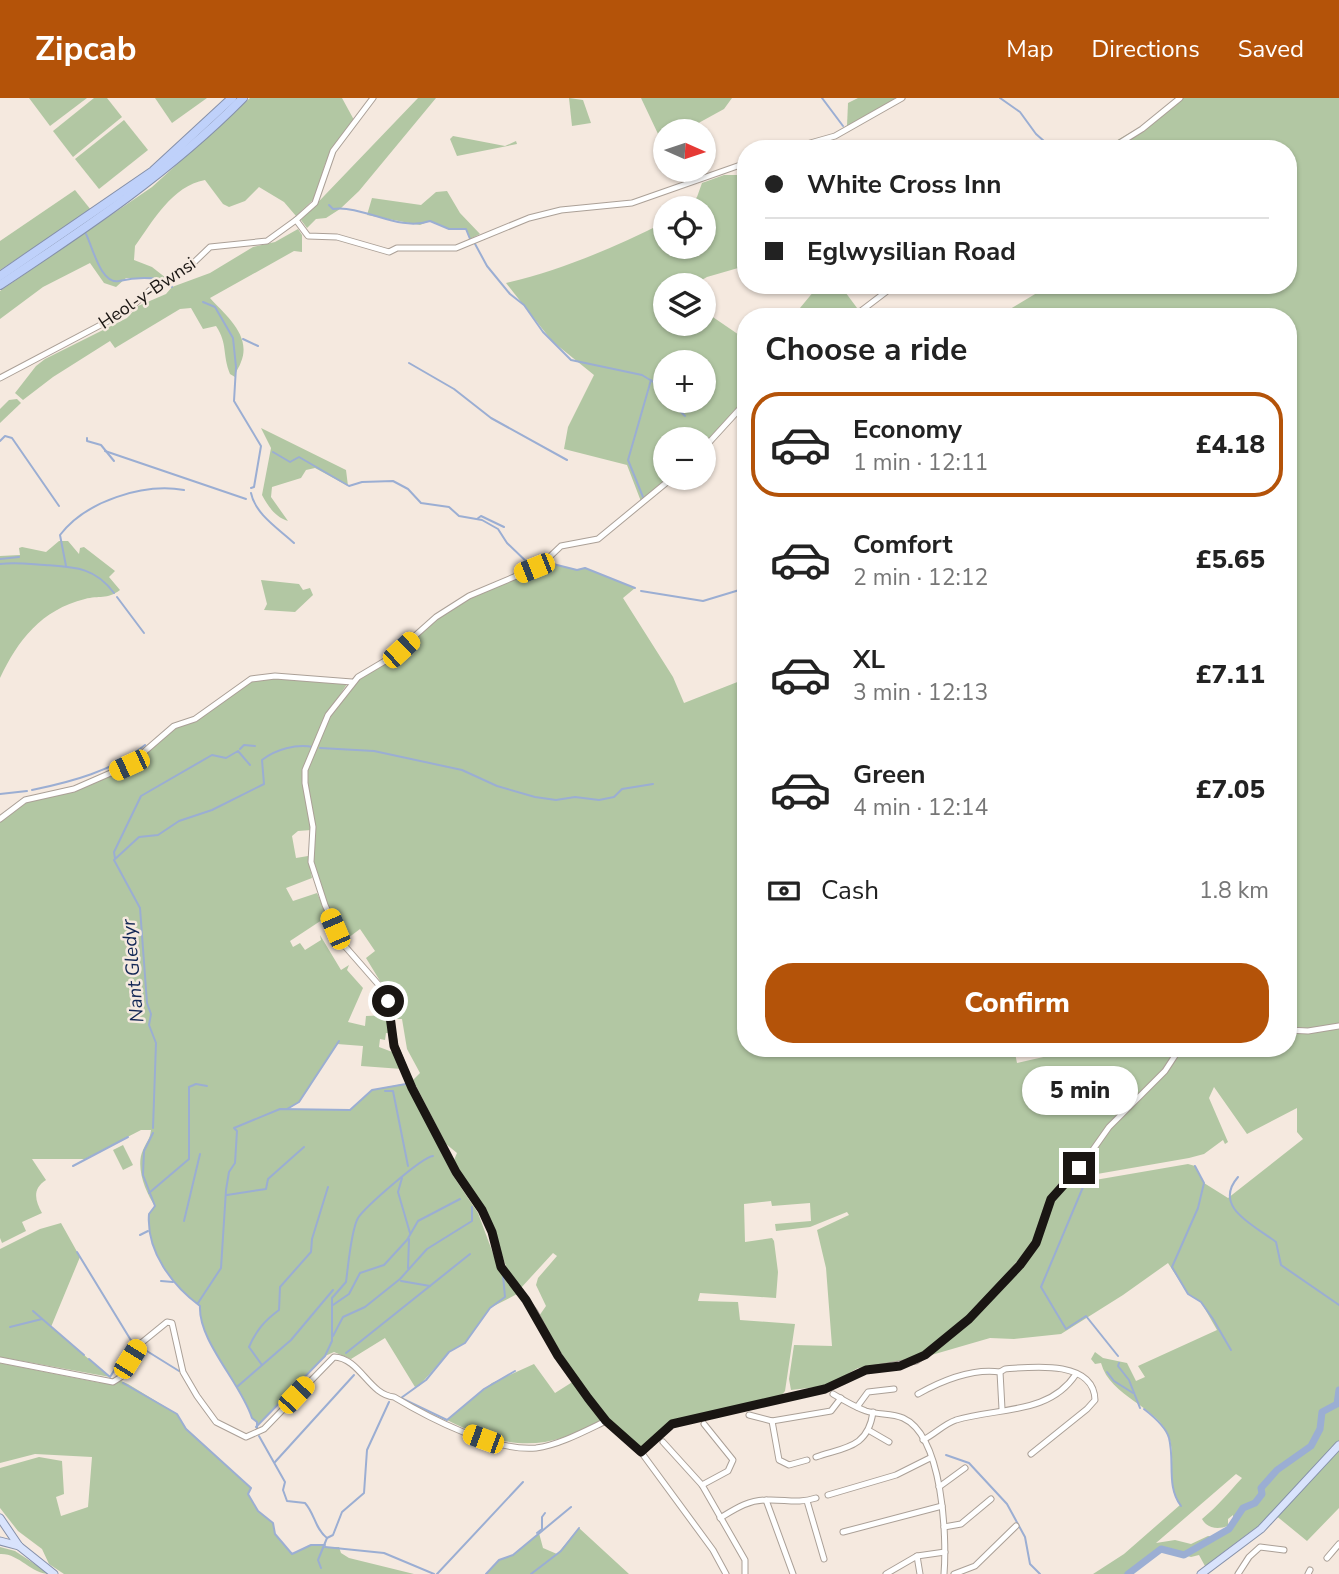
<!DOCTYPE html>
<html lang="en">
<head>
<meta charset="utf-8">
<style>
  :root { --surface:#fff; --page:#f6f6f6; --text:#222; --muted:#767676; --line:#e0e0e0; --accent:#b45309 }
  body { margin:0; font-family:"Nunito Sans",sans-serif; background:var(--page); color:var(--text); height:100vh; display:flex; flex-direction:column; font-size:26px; white-space:nowrap }
  * { box-sizing:border-box; margin:0 }
  p { font-size:23px; color:var(--muted) }
  .icon { flex:none; width:38px; height:38px; fill:none; stroke:currentColor; stroke-width:2; stroke-linecap:round; stroke-linejoin:round }
  .map { position:relative; flex:1; overflow:hidden }
  .panel { position:absolute; left:737px; top:210px; width:560px; height:749px; display:flex; flex-direction:column; background:var(--surface); border-radius:28px; box-shadow:0 2px 5px #0004 }
  .panel>* { flex:none }
  .top-card { position:absolute; left:737px; top:42px; width:560px; height:154px; border-radius:28px; box-shadow:0 2px 5px #0004; display:grid; align-content:center; height:154px; padding:0 28px; background:var(--surface) }
  .needle { width:46px; rotate:93deg }
  .buttons { position:absolute; left:653px; top:21px; display:grid; gap:14px }
  .buttons a { display:grid; place-items:center; width:63px; height:63px; border-radius:50%; background:var(--surface); box-shadow:0 2px 5px #0004; font-size:35px }
  .end { position:absolute; width:32px; height:32px; margin:-16px; border:9px solid #1a1613; background:#fff; box-shadow:0 0 0 4px #fff }
  .from { border-radius:50% }
  .bubble { position:absolute; height:49px; border-radius:24px; background:var(--surface); box-shadow:0 2px 5px #0004; font-size:23px; font-weight:800; line-height:49px; text-align:center }
  .car { position:absolute; width:21px; height:42px; margin:-21px -10px; border-radius:9px; box-shadow:0 0 5px 2px #0007; background:linear-gradient(#f5c518 24%,#345 0 40%,#f5c518 0 76%,#345 0 86%,#f5c518 0) }
  .top-card b { display:flex; align-items:center; gap:24px; height:66px; font-size:26px }
  .top-card b+b { border-top:2px solid var(--line) }
  .top-card i { width:18px; height:18px; background:var(--text) }
  ul { padding:0; list-style:none }
  li { display:flex; align-items:center; gap:21px; height:105px; margin:0 14px 10px; padding:0 14px; border:4px solid transparent; border-radius:28px }
  li div { flex:1 }
  li b { display:block; font-size:26px }
  li em { font-style:normal; font-weight:800 }
  li.active { border-color:var(--accent) }
  li>.icon { width:63px; height:63px; stroke-width:1.5 }
  h2 { padding:0 28px; font-size:32px; line-height:84px }
  .pay { display:flex; align-items:center; gap:18px; height:77px; padding:0 28px; font-size:26px }
  .pay p { margin-inline-start:auto }
  .action { display:flex; gap:14px; margin-top:auto; padding:14px 28px }
  .action a { flex:1; height:80px; border-radius:28px; background:var(--accent); color:#fff; font-size:28px; font-weight:800; line-height:80px; text-align:center }
  header { display:flex; align-items:center; gap:42px; box-sizing:border-box; height:98px; padding:0 35px; background:var(--accent); color:#fff }
  header strong { font-size:33px }
  nav { display:flex; gap:38px; margin-inline-start:auto; font-size:24px }
  .map>svg:first-child { display:block }
</style>
</head>
<body>
<header>
<strong>Zipcab</strong>
<nav><a>Map</a><a>Directions</a><a>Saved</a></nav>
</header>
<div class="map">
<svg width="1339" height="1476" viewBox="0 0 1339 1476">
  <rect width="100%" height="100%" fill="#f5e9df"/>
  <g fill="#b2c7a3" fill-rule="evenodd">
    <path d="M29 0H87L50 28Z"/>
    <path d="M94 0H107L122 19 73 59 53 33Z"/>
    <path d="M155 0H207L172 25Z"/>
    <path d="M250 0H342L354 22 338 42 325 66 315 100 296 118 284 104 259 89 245 103 229 109 223 106 205 82C172 88 153 123 135 148L134 162 152 169 166 180H126L116 189 104 185 90 165 43 189 0 221V193L152 89Z"/>
    <path d="M418 0H436L359 93 340 111 326 120 316 121 307 130 301 122Z"/>
    <path d="M569 0 583 2 591 25 572 28Z"/>
    <path d="M641 0H732L724 11 684 33 667 31 659 38Z"/>
    <path d="M858 0H894L896 2 847 28 848 5Z"/>
    <path d="M1175 0H1339V926L1308 931 1288 929V219H997L1050 187H1288V51H1102L1145 26Z"/>
    <path d="M124 22 148 52 99 91 75 61Z"/>
    <path d="M453 38 505 48 516 43 517 46 457 58 450 41Z"/>
    <path d="M724 77H742L746 83 745 168 707 179 693 187H665V226H704V213L745 241V304L704 350V341H665V380H672L642 406 627 367 564 351 568 329 594 277 552 243 506 185C562 172 613 150 665 124V149H704V110H687L697 99 702 85ZM665 264H704V303H665Z"/>
    <path d="M75 92 91 112 0 172V143Z"/>
    <path d="M447 93 460 115 480 136 470 141 466 131H449L430 123 420 127 367 117 372 100 421 107 436 94Z"/>
    <path d="M298 131 302 137V154L294 153 210 200C225 217 252 237 241 264 239 270 236 272 235 279L230 276C222 257 228 246 216 228L203 231 191 210 180 211 115 250 110 243 53 279 23 302 15 295 36 268 45 261 127 220 138 208 166 196 172 189 210 175 253 149 275 144Z"/>
    <path d="M819 187H840L860 214 851 219H787L800 210Z"/>
    <path d="M17 301 21 305 0 325V311L9 302Z"/>
    <path d="M261 330 346 372 348 388 315 370 306 372 301 380 272 389 271 399 288 423C275 419 268 408 262 397L271 350Z"/>
    <path d="M59 443H68L79 456 80 450 84 449 115 473 109 479 120 492C107 502 99 497 85 501 41 512 18 542 0 580V458L20 457 19 450 22 449 46 454Z"/>
    <path d="M549 465 577 472 585 470 635 490 623 500 673 579 684 605 745 581 746 950H1014L1017 965 1083 950H1176L1160 977 1128 1007 1056 1090 1035 1143 970 1217 922 1258 904 1265 858 1270 826 1288 791 1292 789 1281 794 1247 832 1248 826 1170 817 1132 849 1117 847 1114 810 1129 776 1133 775 1126 811 1123 810 1105 772 1108 771 1103 744 1106 745 1144 772 1140 774 1143 778 1174 776 1200 700 1195 698 1203 738 1204 740 1222 795 1226 785 1293 781 1298 666 1327 641 1351C594 1313 570 1269 539 1218L546 1208 536 1187 538 1180 557 1158 553 1155 520 1191C502 1168 503 1156 494 1130 485 1105 465 1086 454 1062L457 1055 446 1046 413 982 420 975 407 951 402 921H393L391 901 366 860 375 853 360 831 344 843 321 793 312 762 306 677 334 609 353 586 397 557 430 526 472 499Z"/>
    <path d="M261 482 299 486 303 492 310 490 313 497 295 514 264 512 267 506Z"/>
    <path d="M273 580 347 586 323 623 306 666 311 732 298 733 292 738 296 760 308 758 312 780 286 790 293 803 317 795 328 818 290 843 293 849 300 845 305 852 321 842 320 837 341 872 349 867 347 872 363 890 348 924 365 928 366 918 389 917 390 935H386L385 942 380 941 379 949 395 955 402 971 361 968 363 948 337 946 299 1004 287 1012H350L372 992 402 986 409 988 452 1076 478 1115 498 1169 517 1196 490 1210 465 1245 449 1254 419 1288 415 1289 385 1240 351 1261 334 1254 325 1258 256 1329 257 1324 252 1320C241 1283 199 1246 200 1208 173 1188 146 1153 149 1116L155 1108C146 1095 135 1069 143 1052 147 1043 150 1041 151 1032H141L85 1061H32L46 1082C32 1091 35 1102 42 1115L22 1124 26 1133 2 1145 0 1140V724L29 703 73 694 127 671 177 628 189 624 250 584Z"/>
    <path d="M1339 930V1410L1307 1443 1274 1416 1205 1468 1199 1457 1191 1459 1161 1451 1128 1476H1093L1124 1456 1180 1407C1165 1387 1177 1362 1169 1339 1158 1308 1110 1299 1101 1265L1095 1266 1091 1261 1095 1254 1103 1260 1127 1265 1136 1283 1145 1279 1138 1268 1217 1232 1201 1204 1188 1196 1168 1165 1123 1197 1061 1236 1014 1241 990 1240 928 1258C962 1230 1009 1192 1032 1154 1046 1132 1046 1105 1066 1087L1188 1066 1195 1068 1204 1085 1228 1100 1303 1041 1297 1034V1010L1247 1036 1214 989 1209 1000 1228 1044 1225 1046 1223 1042 1204 1056 1189 1060 1097 1076 1080 1073 1111 1029 1152 990 1183 950H1288V934ZM1236 1376 1242 1380C1228 1395 1218 1408 1202 1421 1207 1430 1217 1432 1228 1428V1421L1233 1417C1234 1430 1225 1433 1215 1439L1208 1438 1191 1446 1175 1442 1156 1445Z"/>
    <path d="M123 1047 133 1067 123 1072 113 1052Z"/>
    <path d="M61 1125 80 1159 51 1229 110 1279 0 1259V1151L40 1131Z"/>
    <path d="M0 1265 101 1285 121 1283 128 1286 177 1316 186 1330 251 1390 248 1396 258 1413 273 1425 275 1436 292 1456 311 1447H325L324 1449H339L341 1455 349 1460 414 1476H64L49 1466 42 1451 18 1433 0 1410V1370L39 1359 62 1363 64 1396 56 1399 61 1418 88 1409 92 1359 35 1356 0 1365Z"/>
    <path d="M534 1266 555 1295 574 1283 603 1322C544 1355 506 1351 447 1322L492 1285Z"/>
    <path d="M579 1430 629 1476H486L499 1462 513 1457 539 1435 543 1450 557 1456Z"/>
    <path d="M0 1449 15 1453 50 1476C31 1476 19 1455 0 1456Z"/>
  </g>
  <g fill="none" stroke-linecap="round" stroke-linejoin="round">
    <g stroke="#9baed3" stroke-width="2">
      <path d="M822 0 843 28"/>
      <path d="M1000 0 1020 14 1036 36 1053 51"/>
      <path d="M329 107 333 111C364 107 398 134 430 123L449 131H466L470 141"/>
      <path d="M86 136C93 150 101 187 119 183 132 180 145 179 158 181"/>
      <path d="M474 144 487 168 510 196 524 207 543 234 571 262 642 277 655 285 665 297"/>
      <path d="M169 186 172 189"/>
      <path d="M203 204 215 209 233 240 236 269 234 303 261 348 254 389 251 390"/>
      <path d="M243 241 258 248"/>
      <path d="M409 265 454 291 491 320 567 362"/>
      <path d="M670 303 685 318"/>
      <path d="M87 340V343L101 347 114 363"/>
      <path d="M0 343 5 338 12 340 59 408"/>
      <path d="M105 353 246 401"/>
      <path d="M273 354 290 364 299 359 349 388 362 384 393 383 408 391 421 405 449 409 459 418 482 422 498 431 507 445 531 468"/>
      <path d="M251 395C255 416 279 431 294 445"/>
      <path d="M643 399 628 362 651 282"/>
      <path d="M477 421 481 418 504 429"/>
      <path d="M0 461 19 459"/>
      <path d="M549 465 577 472 585 470 635 490"/>
      <path d="M0 466C16 464 29 466 45 467 74 469 95 469 114 495"/>
      <path d="M66 468 60 437C86 403 143 385 184 392"/>
      <path d="M641 493 703 503 746 490"/>
      <path d="M117 499 144 535"/>
      <path d="M320 650 374 653 462 672 497 688 535 699 556 702 575 699 599 702 614 699 622 691 653 686"/>
      <path d="M240 651 244 647 255 648"/>
      <path d="M32 692C71 684 113 673 145 647"/>
      <path d="M0 696 27 693"/>
      <path d="M115 760 114 754 141 698 212 657 226 660 238 653 250 667"/>
      <path d="M385 993H393L408 1068"/>
      <path d="M287 1011 299 1004 339 943"/>
      <path d="M153 1030 156 945 149 927 151 916 147 905 140 810 114 762 139 739 158 737 179 723 212 712 264 686 262 662C276 651 296 646 313 649"/>
      <path d="M153 1035 144 1053 143 1077 155 1108 149 1116C146 1154 173 1188 200 1208 198 1243 241 1285 252 1320L257 1324V1331"/>
      <path d="M73 1068 128 1039"/>
      <path d="M1195 1068 1204 1085 1198 1110 1172 1169 1188 1196 1201 1204 1213 1221 1231 1252"/>
      <path d="M1238 1079C1212 1109 1254 1127 1276 1144L1281 1167 1339 1207"/>
      <path d="M402 1080 398 1094 410 1135"/>
      <path d="M1086 1082 1041 1189 1066 1231 1086 1218 1118 1258"/>
      <path d="M149 1095 189 1061V989L196 986 207 988"/>
      <path d="M227 1097 266 1091 268 1081 304 1049"/>
      <path d="M184 1123 200 1056"/>
      <path d="M140 1137 148 1133"/>
      <path d="M77 1154 132 1244 110 1279 89 1261"/>
      <path d="M408 1170 409 1141"/>
      <path d="M503 1177 505 1199 490 1210 465 1245 449 1254 426 1282 401 1300 447 1322 484 1291 515 1273"/>
      <path d="M161 1183 173 1184"/>
      <path d="M401 1183 430 1188"/>
      <path d="M198 1205 221 1170 226 1092 229 1074 235 1065 237 1033 234 1030 280 1011 350 1012 372 992 406 986"/>
      <path d="M333 1207 349 1196 360 1175 384 1167 407 1142 418 1123 460 1101"/>
      <path d="M33 1213 84 1257"/>
      <path d="M10 1229 42 1221"/>
      <path d="M333 1238 343 1219 365 1209 400 1181 427 1151 472 1123V1109"/>
      <path d="M142 1250 179 1273"/>
      <path d="M346 1255 470 1156"/>
      <path d="M1119 1265 1118 1268 1129 1282 1140 1310"/>
      <path d="M262 1267 249 1249C256 1233 264 1223 279 1212L280 1189 311 1154 312 1141 328 1089"/>
      <path d="M1107 1274 1114 1283 1133 1295"/>
      <path d="M123 1285 177 1316 186 1331 251 1390 248 1396 258 1413 273 1425 275 1436 292 1456 311 1447H325"/>
      <path d="M238 1288 291 1242 333 1192"/>
      <path d="M1144 1311C1153 1318 1166 1329 1169 1340 1175 1364 1166 1388 1181 1408"/>
      <path d="M256 1329 325 1258 332 1243V1200L346 1184C348 1170 351 1132 358 1120 365 1109 422 1059 433 1058"/>
      <path d="M259 1338 285 1384 283 1392 287 1403 305 1405C315 1416 315 1431 327 1440L318 1462 321 1470"/>
      <path d="M946 1357 969 1365 1007 1406 1025 1439 1030 1466 1040 1476"/>
      <path d="M275 1364 354 1277"/>
      <path d="M537 1435 542 1431V1419L545 1415"/>
      <path d="M327 1440 333 1437 342 1414 364 1395 367 1352 389 1304"/>
      <path d="M325 1449 384 1455 434 1476"/>
      <path d="M437 1476 523 1384"/>
      <path d="M486 1476 499 1462 513 1457 571 1409"/>
      <path d="M531 1476 561 1453 579 1430"/>
    </g>
    <path stroke="#9baed3" stroke-width="7" d="M1128 1476 1161 1451 1184 1457 1229 1431 1243 1410 1255 1405 1262 1396 1261 1390 1277 1372 1311 1348 1320 1331 1322 1314 1337 1306 1339 1292"/>
    <g stroke="#aba097" stroke-width="7">
      <g id="minor">
        <path d="M373 0 333 53 315 105 296 122 308 138 337 139 389 154 397 150H456L529 120 561 112 632 105 746 65"/>
        <path d="M789 51 835 38 902 0"/>
        <path d="M1110 51 1142 31 1180 0"/>
        <path d="M853 219 895 187"/>
        <path d="M0 280 127 213 150 192 184 174 210 149 267 143 296 122"/>
        <path d="M704 350 746 304"/>
        <path d="M672 380 598 441 561 448 540 468 469 498 436 519 390 560 358 579 328 617 305 672V685L313 729 311 764 325 807 343 846 385 894 395 948 412 990 456 1074 482 1113 492 1134 501 1169 535 1214 558 1258 588 1300 606 1323 641 1354 713 1452 726 1476"/>
        <path d="M0 721 25 702 74 691 129 667 174 628 195 621 251 581 275 578 352 584"/>
        <path d="M1288 932 1308 933 1339 928"/>
        <path d="M0 1262 113 1284 121 1279 140 1246 167 1224 172 1225 183 1274 197 1298 216 1324 246 1339 264 1331 334 1259C360 1260 369 1297 394 1299 429 1320 495 1354 536 1350 559 1347 585 1333 606 1323"/>
        <path d="M833 1296C843 1302 855 1309 866 1313 878 1317 892 1315 903 1320 943 1338 947 1439 944 1476"/>
        <path d="M918 1296C941 1283 973 1270 1000 1274"/>
        <path d="M857 1309 868 1294 894 1291"/>
        <path d="M1002 1311 1000 1274 1005 1271C1030 1269 1094 1261 1095 1302L1087 1311 1031 1356"/>
        <path d="M749 1317 772 1323 831 1313 841 1300"/>
        <path d="M772 1323 779 1362 789 1367 807 1362"/>
        <path d="M870 1333 889 1344"/>
        <path d="M923 1342C935 1336 944 1326 956 1322 999 1309 1049 1317 1076 1276"/>
        <path d="M663 1344 702 1387 745 1462V1476"/>
        <path d="M641 1354 672 1326 825 1291 865 1272 916 1263 929 1254 969 1221 1020 1166 1036 1145 1048 1107 1063 1085 1085 1063 1109 1029 1165 973 1180 950"/>
        <path d="M816 1359C845 1349 868 1350 873 1314"/>
        <path d="M702 1387 728 1373 733 1362 704 1326"/>
        <path d="M939 1389 965 1370"/>
        <path d="M828 1397 896 1377 930 1360"/>
        <path d="M766 1402 793 1476"/>
        <path d="M807 1403 824 1461"/>
        <path d="M720 1420C735 1411 748 1402 766 1402 785 1401 797 1406 816 1400"/>
        <path d="M944 1429 961 1426 991 1401"/>
        <path d="M843 1434 942 1408"/>
        <path d="M917 1458 920 1476"/>
        <path d="M1327 1460 1339 1446"/>
        <path d="M886 1476 917 1458 945 1454"/>
        <path d="M954 1476 975 1468 1016 1428"/>
        <path d="M1238 1476 1249 1459 1260 1449 1284 1452"/>
        <path d="M1308 1476 1310 1472"/>
      </g>
    </g>
    <g stroke="#8590a9" stroke-width="9">
      <g id="major">
        <path d="M0 1420 19 1448 54 1476"/>
        <path d="M0 1443 19 1448"/>
        <path d="M1201 1476 1261 1431 1339 1347"/>
      </g>
    </g>
    <g stroke="#8590a9" stroke-width="10">
      <g id="highway">
        <path d="M0 178 153 73 232 0"/>
        <path d="M0 187C86 130 170 74 243 0"/>
      </g>
    </g>
    <use href="#minor" stroke="#fff" stroke-width="5"/>
    <use href="#major" stroke="#d9e3fc" stroke-width="7"/>
    <use href="#highway" stroke="#bfd1fa" stroke-width="8"/>
  </g>
  <g fill="none" stroke-linecap="round" stroke-linejoin="round">
    <path stroke="#1a1613" stroke-width="9" d="M388 903 394 948 412 990 456 1074 482 1112 492 1134 501 1169 526 1202 558 1258 588 1300 606 1323 641 1354 672 1326 825 1291 866 1272 900 1268 925 1257 969 1221 1020 1167 1036 1145 1051 1101 1079 1070"/>
  </g>
  <g text-anchor="middle" stroke-width="5" stroke-linejoin="round" paint-order="stroke">
    <g font-size="18" fill="#1a1613" stroke="#f5e9df">
      <text transform="translate(147 195) rotate(-34)" y="6">Heol-y-Bwnsi</text>
    </g>
    <g font-size="19" font-style="italic" fill="#122755" stroke="#f5e9df">
      <text transform="translate(132 873) rotate(-95)" y="7">Nant Gledyr</text>
    </g>
  </g>
</svg>
<div class="buttons">
<a><svg class="needle" viewBox="-14 -14 28 28"><path d="M0-13l5 13h-10z" fill="#e53935"/><path d="M0 13l5-13h-10z" fill="#767676"/></svg></a>
<a><svg class="icon" aria-label="locate" viewBox="0 0 24 24"><circle cx="12" cy="12" r="6"/><path d="M12 2v4M12 18v4M2 12h4M18 12h4"/></svg></a>
<a><svg class="icon" aria-label="layers" viewBox="0 0 24 24"><path d="M12 4l9 5-9 5-9-5zM3 14l9 5 9-5"/></svg></a>
<a>+</a>
<a>−</a>
</div>
<i class="end from" style="left:388px;top:903px"></i>
<i class="end" style="left:1079px;top:1070px"></i>
<div class="bubble" style="left:1022px;top:968px;width:116px">5 min</div>
<i class="car" style="left:534px;top:470px;rotate:248deg"></i>
<i class="car" style="left:401px;top:552px;rotate:47deg"></i>
<i class="car" style="left:129px;top:667px;rotate:245deg"></i>
<i class="car" style="left:335px;top:831px;rotate:337deg"></i>
<i class="car" style="left:130px;top:1261px;rotate:32deg"></i>
<i class="car" style="left:296px;top:1297px;rotate:43deg"></i>
<i class="car" style="left:483px;top:1341px;rotate:290deg"></i>
<div class="top-card">
<b><i class="from"></i>White Cross Inn</b>
<b><i></i>Eglwysilian Road</b>
</div>
<section class="panel">
<h2>Choose a ride</h2>
<ul>
<li class="active"><svg class="icon" aria-label="car" viewBox="0 0 24 24"><path d="M5 17H2v-5l4-1 3-4h7l3 4 3 1v5h-3M9 17h6M6 11h13"/><circle cx="7" cy="17" r="2"/><circle cx="17" cy="17" r="2"/></svg><div><b>Economy</b><p>1 min · 12:11</p></div><em>£4.18</em></li>
<li><svg class="icon" aria-label="car" viewBox="0 0 24 24"><path d="M5 17H2v-5l4-1 3-4h7l3 4 3 1v5h-3M9 17h6M6 11h13"/><circle cx="7" cy="17" r="2"/><circle cx="17" cy="17" r="2"/></svg><div><b>Comfort</b><p>2 min · 12:12</p></div><em>£5.65</em></li>
<li><svg class="icon" aria-label="car" viewBox="0 0 24 24"><path d="M5 17H2v-5l4-1 3-4h7l3 4 3 1v5h-3M9 17h6M6 11h13"/><circle cx="7" cy="17" r="2"/><circle cx="17" cy="17" r="2"/></svg><div><b>XL</b><p>3 min · 12:13</p></div><em>£7.11</em></li>
<li><svg class="icon" aria-label="car" viewBox="0 0 24 24"><path d="M5 17H2v-5l4-1 3-4h7l3 4 3 1v5h-3M9 17h6M6 11h13"/><circle cx="7" cy="17" r="2"/><circle cx="17" cy="17" r="2"/></svg><div><b>Green</b><p>4 min · 12:14</p></div><em>£7.05</em></li>
</ul>
<div class="pay"><svg class="icon" aria-label="cash" viewBox="0 0 24 24"><path d="M3 7h18v10H3z"/><circle cx="12" cy="12" r="2"/></svg>Cash<p>1.8 km</p></div>
<div class="action"><a>Confirm</a></div>
</section>
</div>
</body>
</html>
